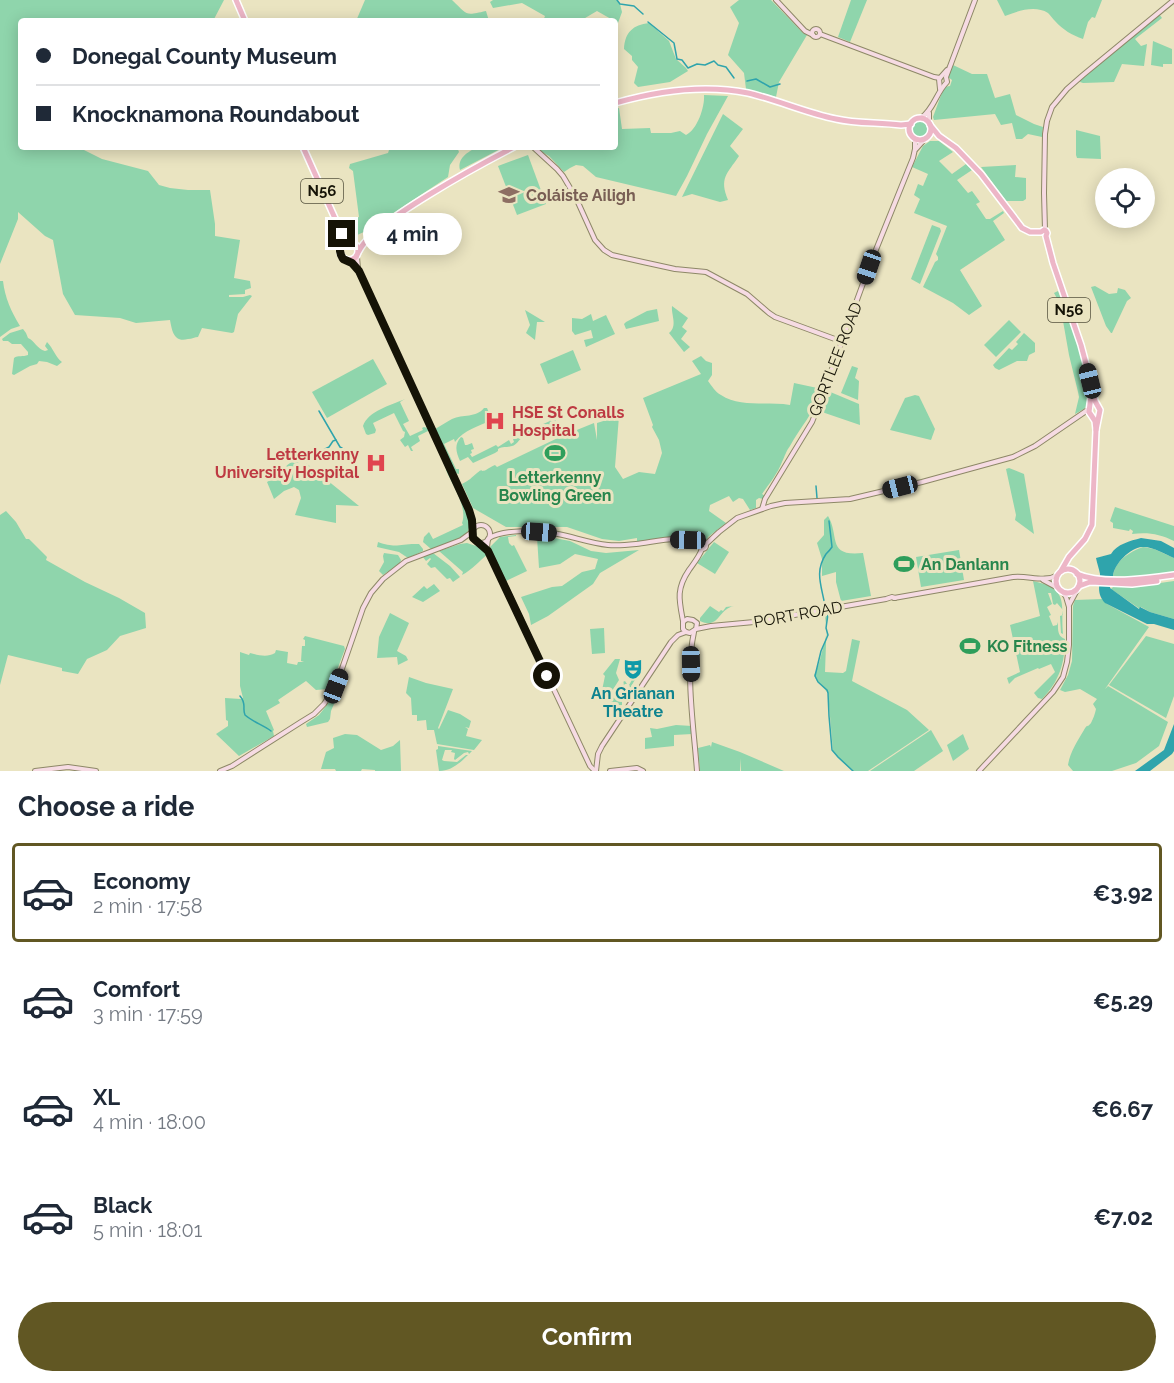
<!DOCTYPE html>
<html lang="en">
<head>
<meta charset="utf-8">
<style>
  :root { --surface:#fff; --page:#f6f6f7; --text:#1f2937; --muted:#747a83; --line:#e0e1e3; --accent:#615723 }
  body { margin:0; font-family:Raleway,sans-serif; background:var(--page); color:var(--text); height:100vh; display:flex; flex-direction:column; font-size:22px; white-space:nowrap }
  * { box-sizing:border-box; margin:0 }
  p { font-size:20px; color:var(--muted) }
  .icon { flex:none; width:33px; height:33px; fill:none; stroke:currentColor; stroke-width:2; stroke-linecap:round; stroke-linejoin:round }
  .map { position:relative; height:771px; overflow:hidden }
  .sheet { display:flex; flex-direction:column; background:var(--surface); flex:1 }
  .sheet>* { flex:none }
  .hud { position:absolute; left:18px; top:18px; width:600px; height:132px; border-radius:6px; box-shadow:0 3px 15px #0003; display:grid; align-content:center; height:132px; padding:0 18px; background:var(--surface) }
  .fabs { position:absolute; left:1095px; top:168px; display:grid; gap:12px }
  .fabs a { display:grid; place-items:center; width:60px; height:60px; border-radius:50%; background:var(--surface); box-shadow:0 3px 15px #0003; font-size:30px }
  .end { position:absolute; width:27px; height:27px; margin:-14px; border:8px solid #151306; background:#fff; box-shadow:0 0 0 3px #fff }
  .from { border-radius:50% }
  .bubble { position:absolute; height:42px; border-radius:21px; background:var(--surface); box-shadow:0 3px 15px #0003; font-size:20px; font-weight:700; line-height:42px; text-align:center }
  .car { position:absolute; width:18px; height:36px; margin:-18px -9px; border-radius:8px; box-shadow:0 0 4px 2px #0007; background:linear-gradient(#222 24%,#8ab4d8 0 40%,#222 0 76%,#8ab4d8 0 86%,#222 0) }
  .hud b { display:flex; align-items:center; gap:21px; height:57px; font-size:22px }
  .hud b+b { border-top:2px solid var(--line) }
  .hud i { width:15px; height:15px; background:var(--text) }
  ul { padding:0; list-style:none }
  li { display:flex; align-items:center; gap:18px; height:99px; margin:0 12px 9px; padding:0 6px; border:3px solid transparent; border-radius:6px }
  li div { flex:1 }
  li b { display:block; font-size:22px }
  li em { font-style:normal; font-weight:700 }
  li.selected { border-color:var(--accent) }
  li>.icon { width:54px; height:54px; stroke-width:1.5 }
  h2 { padding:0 18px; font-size:27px; line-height:72px }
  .cta { display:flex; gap:12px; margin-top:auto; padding:12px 18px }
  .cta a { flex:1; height:69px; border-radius:36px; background:var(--accent); color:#fff; font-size:24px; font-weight:700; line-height:69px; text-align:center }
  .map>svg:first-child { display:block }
</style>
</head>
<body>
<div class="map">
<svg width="1174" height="771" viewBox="0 0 1174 771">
  <rect width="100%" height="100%" fill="#eae4c1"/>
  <g fill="#8fd5ac">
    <path d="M0 0H224L213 21H21V147H78L102 159 148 171 159 185 170 188 188 190H210L215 224V236L240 240 234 278 250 281 251 288 245 290V294L229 295V297H243L250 295 252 296 238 314 234 332 232 333 202 328 198 337C195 337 192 339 188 339 174 343 172 331 170 320L136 323 120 318 75 315 63 294 53 240 45 236 18 212V219L0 264Z"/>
    <path d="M365 0H452C468 15 464 16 486 11L489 21H356Z"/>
    <path d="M493 0H617L620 4 622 12 618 23 597 11 580 21H543L545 16 522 3 493 8 490 2Z"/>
    <path d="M739 0H771L803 33 807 35 779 82 776 97 746 89 744 73 728 55 739 23 730 7Z"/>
    <path d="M851 0H867L850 42 838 37Z"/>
    <path d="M997 0H1102L1095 18 1092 17 1088 22 1083 39C1072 35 1063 30 1055 21 1053 19 1050 15 1048 13 1035 5 1018 11 1005 16Z"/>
    <path d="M1159 14 1162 18 1135 39 1141 46 1147 44 1144 66 1122 64 1114 82 1083 83 1080 82 1081 79Z"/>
    <path d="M649 23 669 41 676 59 686 68 688 71 670 82 638 87 634 83 638 67 632 60V56L624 49C625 32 633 25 649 23Z"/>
    <path d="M1153 41 1172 49V64H1163V67L1151 65Z"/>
    <path d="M953 65 972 74H987L995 98 1010 94 1016 115 1034 124 1043 127 1042 137 1028 134 1022 139H1016L1012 123 1001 125 995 114 934 120 933 117 944 87 950 86 952 80 948 77Z"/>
    <path d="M704 95 728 96 707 134 687 176 676 196 596 177 583 166 576 165 570 168 564 172 549 156 542 152 537 147H615V109L619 108 622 129 650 128 651 133H671L680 131 686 135C697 130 705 107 704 95Z"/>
    <path d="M723 114 743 129 730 146 739 156C727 174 719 178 728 200L720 202 692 194 682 197Z"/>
    <circle cx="920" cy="129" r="9"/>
    <path d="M1076 130 1100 136 1101 159 1077 158 1076 155Z"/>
    <path d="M930 141H939L953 152 939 161 952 174 966 164 972 170 957 180 968 193 972 191 980 202 976 204 986 219H990L1003 211 1004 213 993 221 1005 240 960 270 982 306 969 315 953 303 923 287 935 262 938 260V257L936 254 947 226 914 213 920 199 914 195 918 184 923 186 928 174 912 167 923 146Z"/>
    <path d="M390 147H457L459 152 450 165 448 177 366 231 355 236 349 235 341 222 359 217 353 171 349 168 350 164 388 153Z"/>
    <path d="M477 147H504L460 170C457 158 468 152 477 147Z"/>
    <path d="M528 155 546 204 517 215 498 166Z"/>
    <path d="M1016 165 1015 177 1026 178V199L1023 201H1006L981 167Z"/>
    <path d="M932 225 940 228 941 231 920 284 911 279Z"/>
    <path d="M0 281H3C5 298 11 311 20 326L11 329 0 337Z"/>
    <path d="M1095 286 1109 294 1117 293 1118 288 1125 290 1131 298 1127 301 1112 333H1111L1106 326 1091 287Z"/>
    <path d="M1058 291 1076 339 1087 374 1090 394 1087 405 1084 409 1075 414 1079 397 1078 392 1069 355 1060 304 1054 293Z"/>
    <path d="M672 306 688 318 682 327 687 331 681 339 690 347 684 352 669 333C678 326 671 315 672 306Z"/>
    <path d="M657 309 659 321 626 329 624 324 626 322 647 311Z"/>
    <path d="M525 310 545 322H537L535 340 526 333 530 325Z"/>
    <path d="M591 314 593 321 606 315 615 334 586 347 584 340 593 338 591 330 575 335 572 331V318L582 319Z"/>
    <path d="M1009 320 1021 332 996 357 984 345Z"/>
    <path d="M23 329 26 333 28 338C35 341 37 349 45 351L48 350 45 346 47 342C53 348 56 358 62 362L57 366 47 362 39 361 37 364 30 366 14 375 12 374 14 358C18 355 23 357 28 355V352L21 344H12L8 341H3L2 339 10 333Z"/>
    <path d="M1024 333 1035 343V352L1029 355 1027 361H1017L999 370 995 368 993 365 1009 348 1012 350 1018 344 1016 342Z"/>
    <path d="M573 350 581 370 548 384 540 364Z"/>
    <path d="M701 356 706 361 712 363V375L708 381C712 386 715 392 721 395 740 408 768 401 790 405L794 383 822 389 820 392 821 393C814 412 800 428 790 446 786 451 785 456 782 462 778 473 769 484 762 494L765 496 763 499 759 498 756 500V508L750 510 743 499 739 498 733 502 729 496 710 505 709 511 726 523 708 537 705 544 675 540 637 544V538L619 541 602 539 567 527H506L473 508 462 484C470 480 471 478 477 473 484 467 479 473 486 470 489 468 492 466 495 465L497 467 562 436 594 423 597 440V423L619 416 615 467 623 479 639 472 655 474 662 453 659 440 652 427 653 425 643 398 701 374 692 361Z"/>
    <path d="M373 359 387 384 327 418 312 392Z"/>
    <path d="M852 366 858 368 855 378 859 381 858 400 841 393Z"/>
    <path d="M828 391 859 404 860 425 819 411Z"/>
    <path d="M915 395 919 396 935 429 931 440 890 430 905 398Z"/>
    <path d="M405 399 400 402 409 421 403 424 410 436 423 430 422 428 424 427 427 428 426 425 429 423 432 429 418 436 420 441 411 447 413 451H411L408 445 405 447 400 440 404 437 405 432 403 431 394 413 373 423 376 430 375 433 368 435 366 434 363 426C368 411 391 405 405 399Z"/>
    <path d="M484 408H487L492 420C479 426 464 430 455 442L454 439 444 444 456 469H459V474L455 473 435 429C441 426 446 422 452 419 463 414 476 418 484 408Z"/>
    <path d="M554 413 557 426C553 429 537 437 531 437 525 437 528 433 522 438 518 440 517 445 512 446 506 448 504 446 498 449V451L495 453 473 463 468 457 460 461C456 452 454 445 461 437L463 438 465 445H467L472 443 474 449 471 450 472 453 470 454 472 457 496 445 498 447 509 440 511 444 514 442 513 439 525 435V432L550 421 547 416Z"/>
    <path d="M295 460 301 465 306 463 359 506 336 505V523L295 515 301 498 299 490 294 487 284 491 274 499 267 482C279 477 284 465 295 460Z"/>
    <path d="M1009 468 1024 474 1034 534 1015 520 1016 515 1006 469Z"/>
    <path d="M446 470H448L462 503H464C469 514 474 522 468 533L470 525 467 533 464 537 431 549 423 542 424 537 429 532 433 539 463 525 462 523C468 507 452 485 446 470Z"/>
    <path d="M1115 507 1174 526V541C1160 534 1148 532 1132 534L1133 531 1130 529 1129 531 1113 528V523L1110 521Z"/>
    <path d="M6 511 16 522 26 539H29L47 557 46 560 85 582 119 598 145 613 146 628 120 636 107 650 87 659 78 674 62 671V668L8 655 0 685V515Z"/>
    <path d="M828 516C840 536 826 557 863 553L871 596 841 601 836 582V572L822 576V559L817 543 824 535V520Z"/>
    <path d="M516 535V536L508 537 509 543 512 546 514 545 527 571 506 581 491 554 493 553 490 547 500 537Z"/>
    <path d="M537 537 554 538 570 541 591 551 606 553 639 550 600 573 593 584 548 616 531 625 529 614 521 597 552 587 562 586 582 572 595 569 598 559 575 554 560 564 539 568Z"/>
    <path d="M378 542C397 549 401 543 419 544L423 549V551L408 558 399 552 377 547Z"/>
    <path d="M714 542 729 552 715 574 697 563Z"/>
    <path d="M467 543 482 548 488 554C479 561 472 570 462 575L463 572 439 551 460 544Z"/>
    <path d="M1143 547 1154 549 1174 558V573L1143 577 1113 576C1115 561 1129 552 1143 547Z"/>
    <path d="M959 550 964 580 921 587 916 557Z"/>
    <path d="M384 553 398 555 401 560 400 563 383 575 379 571 384 562 383 556Z"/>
    <path d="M433 553 450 566 460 577 453 582 450 578 447 579 435 567 431 568 427 564 431 559 430 558 426 561 423 557Z"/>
    <path d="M1033 581C1071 589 1060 605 1063 634L1061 633 1060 616 1063 615 1062 609 1057 603 1055 605 1053 604 1051 593H1048L1052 604 1047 607 1051 615 1049 616 1053 626 1057 625 1058 622C1058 629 1057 636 1065 639 1065 663 1059 682 1042 699L1038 698 1034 693 1055 672 1051 664 1039 669 1038 668 1015 678 1009 684 1007 678 1020 672 1010 625 1040 616Z"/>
    <path d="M1174 581V619L1150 612 1141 607 1140 609 1111 589 1114 586 1153 584Z"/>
    <path d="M434 584 440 591 423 602 412 597 424 586 427 589Z"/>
    <path d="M1102 599 1107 604 1149 627 1105 689 1108 686 1168 722 1159 746 1136 763 1112 771H1073L1068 765C1070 752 1078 740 1084 730 1088 723 1086 729 1091 723 1093 719 1095 714 1096 709L1093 704 1097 699 1080 689 1065 692 1060 690 1068 675 1072 661 1073 606 1075 600Z"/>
    <path d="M710 606 719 612 721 610 723 611 726 607 734 606C718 609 719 630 700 621V618Z"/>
    <path d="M390 613 409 623 397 651 406 656 408 660 398 665 397 657 377 658 379 637Z"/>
    <path d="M825 616H827L825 672 843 673 846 671 852 639 860 641 852 681 907 710 929 730 868 771H853L838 758 833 751 828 693 817 681 814 675C818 668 819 663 821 656 822 651 824 646 825 641 827 635 826 623 825 616Z"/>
    <path d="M604 628 605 653 592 654 590 629Z"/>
    <path d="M305 636 344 646 345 649 328 694H326L328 689 316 690 306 681 278 700 280 703 266 711 274 730 273 731 274 736 239 756 216 734 228 726V721L226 720 225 698 241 699 243 698 240 686V652L249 655 250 653C258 655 267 658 275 653L276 650 288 652 287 663 297 665 298 662H304L301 661 302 646H305V640L303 639Z"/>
    <path d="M1146 636 1174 644V696L1166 718 1109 685Z"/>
    <path d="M615 659H620L616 673 619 680 612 691V697L614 698 624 683 623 682 625 681 627 684H625L616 698 620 700 622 699 630 686 629 685 635 675 637 676 624 699 622 700V705L608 707 610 701 606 699 600 700 605 676 603 674Z"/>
    <path d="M409 677 426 683 453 689 438 728 439 729 448 710 460 714 471 721 469 728 465 727 468 729 466 736 482 740 474 750 437 744 434 730H427L426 720 417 721V715H412L411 698 406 693Z"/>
    <path d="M338 691 340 694V698L334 704 331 711 330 719 328 722 307 727 306 724 319 715Z"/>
    <path d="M676 725 692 726V734L674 735V746L645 749V738L652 737 650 728 657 729Z"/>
    <path d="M931 730 943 751 914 771H870Z"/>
    <path d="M345 734 357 735 381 750 393 746 400 740 401 771H375V770L362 769 361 771H336L335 769H321L326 752 334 748 333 738Z"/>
    <path d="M963 734 969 749 953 761 947 745Z"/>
    <path d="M712 742 740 752 784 771H741L740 758V771H700L698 748 710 745 711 747Z"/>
    <path d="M438 746 472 751 469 754 468 752 464 753 455 760 454 759 455 753 451 752 452 750H445L442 760 444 761 457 762 466 755H468C460 763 451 771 439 771L436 750 438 749Z"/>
  </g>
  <g fill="#2fa4ac">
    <path d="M1141 538 1161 541 1174 548V558C1165 554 1152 546 1142 547 1130 548 1114 564 1113 576L1111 577 1110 588 1139 609 1140 607 1150 612 1174 619V630L1154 624H1147L1105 603C1096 593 1100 585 1100 574 1099 569 1097 563 1096 558L1111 554C1117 544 1130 541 1141 538Z"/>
    <path d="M1174 724V751L1172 754 1150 771H1135L1164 750Z"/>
  </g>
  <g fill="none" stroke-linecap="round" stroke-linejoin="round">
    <g stroke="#2fa4ac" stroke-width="1.5">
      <path d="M617 0 620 4 634 6 643 14"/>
      <path d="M648 22 674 43 677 59 682 60 688 68 697 64 705 65 714 61 718 65 726 67 734 78"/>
      <path d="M747 81 756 79 770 87 780 84"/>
      <path d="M319 411 340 447 345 450"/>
      <path d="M323 450 329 447 333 441 336 440"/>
      <path d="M816 486 817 498"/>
      <path d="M825 606C822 587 814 572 826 554 828 552 830 550 832 547L829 521"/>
      <path d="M828 614 826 628 828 635 821 651 815 676 818 682 827 690 828 693 829 716 832 750 838 757 853 771"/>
      <path d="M240 696C247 704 242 708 245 715 253 722 263 725 271 731"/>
    </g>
    <g stroke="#8d8867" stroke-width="6">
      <g id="secondary">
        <path d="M776 0 805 31 813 35"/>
        <circle cx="816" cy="33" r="4"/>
        <path d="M820 34 934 77 940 78"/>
        <path d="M940 89 939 79 947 70"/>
        <path d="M921 118C934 109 936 93 947 82L946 77 949 69 975 0"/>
        <path d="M929 123V113"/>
        <path d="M533 147 557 169 563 176 576 198 595 240 604 250 612 255 643 262 675 269 706 272 747 294 769 313 775 317 843 342"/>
        <path d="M916 149 924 140"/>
        <path d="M1045 230 1044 193 1045 134 1047 121 1052 107 1067 89 1083 75 1174 0"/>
        <path d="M357 257 358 268"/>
        <path d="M348 261 354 264 359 271 469 510 472 520 473 530"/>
        <path d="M762 509 765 499 812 422 818 407 869 267 913 158 915 149V139"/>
        <circle cx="481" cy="534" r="9"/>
        <path d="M489 538C504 529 540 530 558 534 574 537 590 543 608 545 617 546 627 545 636 544 655 542 682 534 700 544"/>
        <path d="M488 539 487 547 491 556 590 766 595 771"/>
        <circle cx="703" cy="546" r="3"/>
        <path d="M705 545 719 532 737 518 771 506 785 503 850 499 922 482 1013 457 1035 446 1089 409"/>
        <path d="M1043 580 1058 588"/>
        <path d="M894 598 1013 577C1028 575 1044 583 1058 575"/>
        <path d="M1069 605 1077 590"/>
        <path d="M683 621C679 600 676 589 689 570 694 563 699 557 702 549"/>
        <path d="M696 629 697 623 693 620 687 619 683 622V629L686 632 690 633 696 629 711 626 754 622 886 599 892 597 895 598"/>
        <path d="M694 632C685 673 694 729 697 771"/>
        <path d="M35 771 68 767 96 771"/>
        <path d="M220 771 232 766 301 722 314 714 324 704 336 686 363 608 371 593 383 579 406 561 461 540 472 532"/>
        <path d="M596 771 598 754 602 746 671 642 678 635 686 632"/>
        <path d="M610 771 637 768 643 771"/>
        <path d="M979 771 1053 692 1063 677 1067 662 1069 645V607L1066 597 1063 592"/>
      </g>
    </g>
    <g stroke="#fff" stroke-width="8">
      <g id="primary">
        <path d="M236 0 245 21"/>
        <path d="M615 103C657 91 704 84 748 93 778 100 806 113 836 119 857 124 879 122 901 125L911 124"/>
        <circle cx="920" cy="129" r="11"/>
        <path d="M930 125 939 136 956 148 981 174 1022 228 1030 232H1041L1044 230 1046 231 1047 233 1046 236 1053 263 1081 345 1093 390 1095 401 1100 410 1096 430"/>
        <path d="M303 147 342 234 349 242"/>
        <circle cx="349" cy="251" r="9"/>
        <path d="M359 251C371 223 483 163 514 147"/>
        <circle cx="1068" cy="581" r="12"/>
        <path d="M1061 571 1069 557 1085 539 1092 525 1096 430 1095 421 1089 412 1091 396"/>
        <path d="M1077 574C1103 585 1146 579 1174 575"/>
        <path d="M1079 586 1090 582 1132 584 1157 581"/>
      </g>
    </g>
    <use href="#secondary" stroke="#f6dbe3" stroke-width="4"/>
    <use href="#primary" stroke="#edb6c7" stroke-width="5"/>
  </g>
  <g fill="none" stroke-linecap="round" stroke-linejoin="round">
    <path stroke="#151306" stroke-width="8" d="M342 234 340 251 341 255 343 259 352 263 359 271 469 510 472 520 473 538 488 551 547 676"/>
  </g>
  <defs>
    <g id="school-bare" transform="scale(1.62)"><path d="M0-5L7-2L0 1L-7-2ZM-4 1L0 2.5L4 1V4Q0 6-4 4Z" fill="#8d6e63" stroke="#eae4c1" stroke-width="2.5" paint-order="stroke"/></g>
    <g id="hospital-bare" transform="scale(1.62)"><path d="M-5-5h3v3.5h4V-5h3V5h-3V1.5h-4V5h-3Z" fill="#e0444e" stroke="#eae4c1" stroke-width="2.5" paint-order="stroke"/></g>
    <g id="stadium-bare" transform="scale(1.62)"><path d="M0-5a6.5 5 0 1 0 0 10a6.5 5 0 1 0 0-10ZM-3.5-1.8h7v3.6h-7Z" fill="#2e9e5b" stroke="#eae4c1" stroke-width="2.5" paint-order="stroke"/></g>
    <g id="theatre-bare" transform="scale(1.62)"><path d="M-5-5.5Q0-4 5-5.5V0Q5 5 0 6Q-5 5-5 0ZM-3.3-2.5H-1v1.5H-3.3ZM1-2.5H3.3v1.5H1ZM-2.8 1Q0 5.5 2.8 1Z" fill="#0f9aa8" stroke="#eae4c1" stroke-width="2.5" paint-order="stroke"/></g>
  </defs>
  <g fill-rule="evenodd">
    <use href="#school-bare" x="509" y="195"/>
    <use href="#hospital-bare" x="495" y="421"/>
    <use href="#stadium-bare" x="555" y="453"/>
    <use href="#hospital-bare" x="376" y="463"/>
    <use href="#stadium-bare" x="904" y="564"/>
    <use href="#stadium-bare" x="970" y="646"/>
    <use href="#theatre-bare" x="633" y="669"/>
  </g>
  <g text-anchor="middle" stroke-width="6" stroke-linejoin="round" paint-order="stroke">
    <g fill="#eae4c1" stroke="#55523e" stroke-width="1.5">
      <rect x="301" y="179" width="42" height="24" rx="4.5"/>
      <rect x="1048" y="298" width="42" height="24" rx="4.5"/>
    </g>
    <g font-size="15" font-weight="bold" fill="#151306">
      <text x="322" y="196">N56</text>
      <text x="1069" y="315">N56</text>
    </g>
    <g font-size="16" font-weight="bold" fill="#785e54" stroke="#eae4c1" text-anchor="start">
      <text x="526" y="201">Coláiste Ailigh</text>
    </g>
    <g font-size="16" fill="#151306" stroke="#eae4c1">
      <text transform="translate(835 359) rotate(-69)" y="6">GORTLEE ROAD</text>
      <text transform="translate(798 614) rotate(-10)" y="6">PORT ROAD</text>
    </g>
    <g font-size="16" font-weight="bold" fill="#be3a42" stroke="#eae4c1" text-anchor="start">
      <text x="512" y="418">HSE St Conalls<tspan x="512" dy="18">Hospital</tspan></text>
      <text x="359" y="460" text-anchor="end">Letterkenny<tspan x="359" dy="18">University Hospital</tspan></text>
    </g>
    <g font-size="16" font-weight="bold" fill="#27864d" stroke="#eae4c1" text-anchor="start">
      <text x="555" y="483" text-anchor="middle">Letterkenny<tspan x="555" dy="18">Bowling Green</tspan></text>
      <text x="921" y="570">An Danlann</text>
      <text x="987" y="652">KO Fitness</text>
    </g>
    <g font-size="16" font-weight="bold" fill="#0d838f" stroke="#eae4c1">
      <text x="633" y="699">An Grianan<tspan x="633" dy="18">Theatre</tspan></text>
    </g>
  </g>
</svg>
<div class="fabs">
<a><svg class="icon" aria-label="locate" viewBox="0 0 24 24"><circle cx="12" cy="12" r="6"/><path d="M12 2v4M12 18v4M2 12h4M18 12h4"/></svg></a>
</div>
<i class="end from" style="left:547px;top:676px"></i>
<i class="end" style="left:342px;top:234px"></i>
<div class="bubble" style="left:363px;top:213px;width:99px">4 min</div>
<i class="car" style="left:869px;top:267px;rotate:199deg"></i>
<i class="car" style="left:1090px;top:381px;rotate:346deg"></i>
<i class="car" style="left:900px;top:487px;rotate:256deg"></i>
<i class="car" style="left:539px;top:532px;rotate:94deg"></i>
<i class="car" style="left:688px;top:540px;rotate:271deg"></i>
<i class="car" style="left:691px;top:664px;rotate:179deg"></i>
<i class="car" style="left:336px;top:686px;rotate:21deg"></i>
<div class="hud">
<b><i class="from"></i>Donegal County Museum</b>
<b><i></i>Knocknamona Roundabout</b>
</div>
</div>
<section class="sheet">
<h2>Choose a ride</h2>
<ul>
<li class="selected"><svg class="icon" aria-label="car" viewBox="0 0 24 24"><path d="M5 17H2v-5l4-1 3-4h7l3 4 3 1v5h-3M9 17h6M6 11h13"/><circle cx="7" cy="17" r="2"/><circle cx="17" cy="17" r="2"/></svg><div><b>Economy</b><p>2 min · 17:58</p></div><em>€3.92</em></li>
<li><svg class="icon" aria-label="car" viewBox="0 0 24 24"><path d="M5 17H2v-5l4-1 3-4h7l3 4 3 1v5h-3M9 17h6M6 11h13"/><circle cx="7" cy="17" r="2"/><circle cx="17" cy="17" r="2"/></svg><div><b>Comfort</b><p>3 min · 17:59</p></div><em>€5.29</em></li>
<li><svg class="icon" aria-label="car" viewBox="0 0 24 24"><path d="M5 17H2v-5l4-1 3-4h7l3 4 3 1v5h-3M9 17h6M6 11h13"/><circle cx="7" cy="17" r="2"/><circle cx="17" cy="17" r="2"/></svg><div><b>XL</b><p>4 min · 18:00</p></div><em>€6.67</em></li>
<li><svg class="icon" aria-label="car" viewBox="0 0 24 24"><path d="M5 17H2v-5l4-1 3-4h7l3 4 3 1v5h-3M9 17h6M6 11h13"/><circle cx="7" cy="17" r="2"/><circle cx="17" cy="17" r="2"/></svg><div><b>Black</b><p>5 min · 18:01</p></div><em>€7.02</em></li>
</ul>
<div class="cta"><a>Confirm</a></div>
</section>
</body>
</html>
